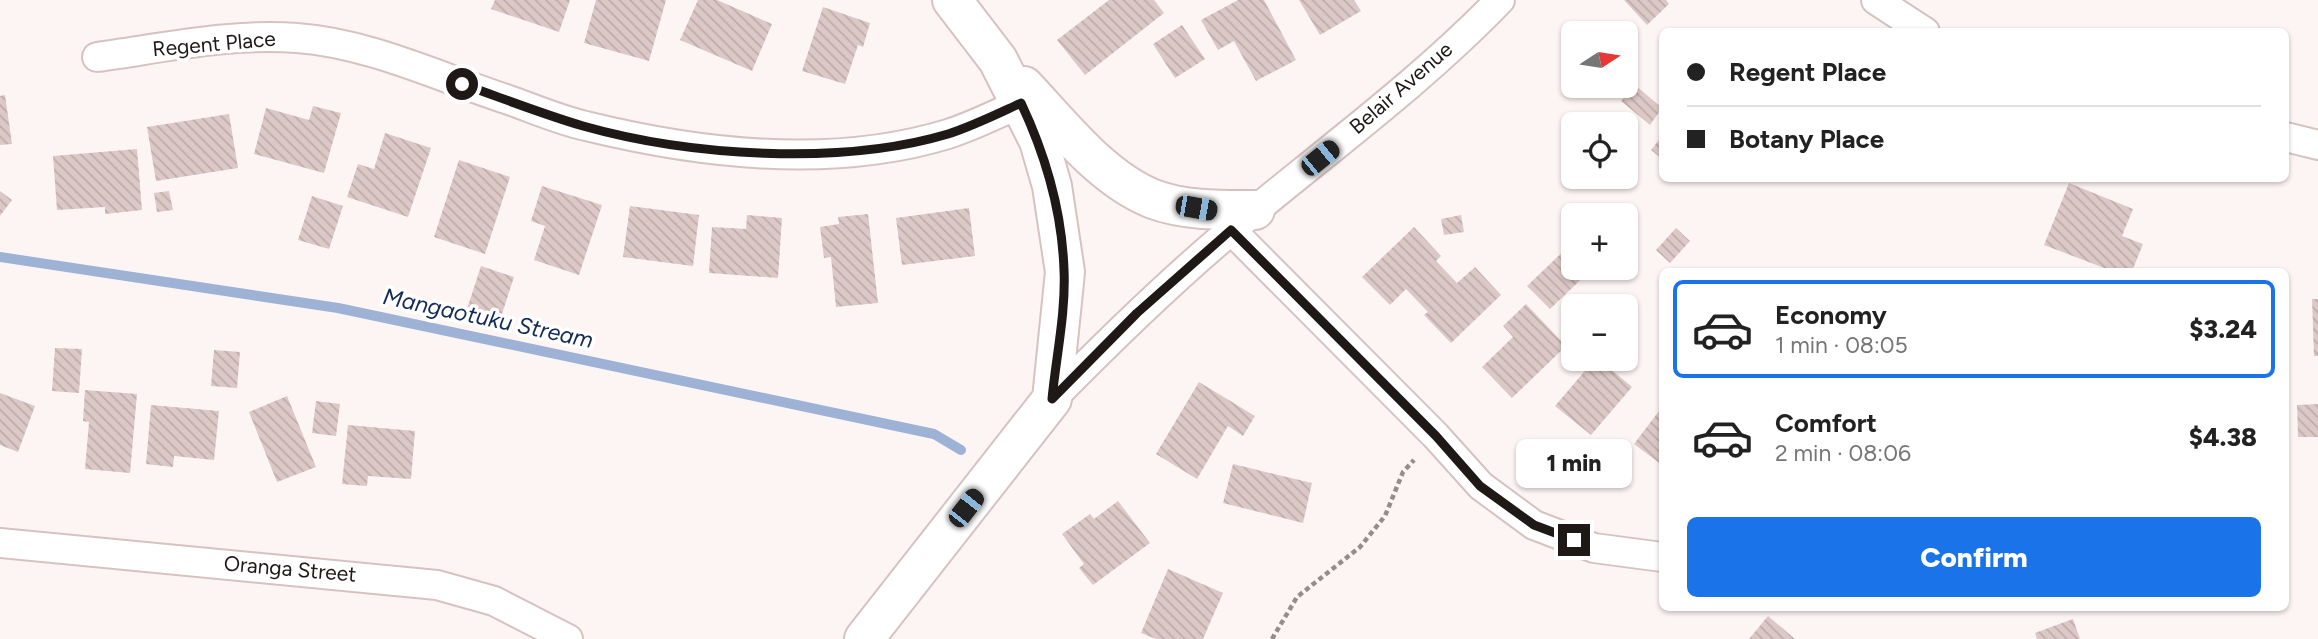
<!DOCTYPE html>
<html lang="en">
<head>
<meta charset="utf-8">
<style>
  :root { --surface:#fff; --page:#f6f6f6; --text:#222; --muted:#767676; --line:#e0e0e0; --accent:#1a73e8 }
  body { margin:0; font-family:Figtree,sans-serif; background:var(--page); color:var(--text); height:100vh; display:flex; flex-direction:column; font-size:26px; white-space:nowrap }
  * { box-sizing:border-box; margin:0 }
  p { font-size:23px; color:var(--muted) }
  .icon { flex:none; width:38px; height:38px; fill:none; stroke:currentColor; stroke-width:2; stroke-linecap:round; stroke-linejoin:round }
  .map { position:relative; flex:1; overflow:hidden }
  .panel { position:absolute; left:1659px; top:268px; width:630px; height:343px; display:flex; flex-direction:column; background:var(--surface); border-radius:10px; box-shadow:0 2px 5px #0004 }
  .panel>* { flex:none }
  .top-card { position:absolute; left:1659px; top:28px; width:630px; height:154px; border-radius:10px; box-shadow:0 2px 5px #0004; display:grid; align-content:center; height:154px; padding:0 28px; background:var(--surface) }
  .needle { width:46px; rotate:78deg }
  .buttons { position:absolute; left:1561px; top:21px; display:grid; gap:14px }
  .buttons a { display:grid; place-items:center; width:77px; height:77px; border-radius:10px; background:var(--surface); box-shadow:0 2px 5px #0004; font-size:35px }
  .end { position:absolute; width:32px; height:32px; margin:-16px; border:9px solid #1e1817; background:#fff; box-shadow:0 0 0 4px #fff }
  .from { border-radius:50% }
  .bubble { position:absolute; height:49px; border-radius:10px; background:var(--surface); box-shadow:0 2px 5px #0004; font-size:23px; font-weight:800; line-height:49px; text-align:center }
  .car { position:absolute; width:21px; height:42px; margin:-21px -10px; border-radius:9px; box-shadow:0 0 5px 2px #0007; background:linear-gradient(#222 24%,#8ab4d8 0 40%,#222 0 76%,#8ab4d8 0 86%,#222 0) }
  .top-card b { display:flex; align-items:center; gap:24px; height:66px; font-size:26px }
  .top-card b+b { border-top:2px solid var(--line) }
  .top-card i { width:18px; height:18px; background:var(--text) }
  ul { padding:12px 0 0; list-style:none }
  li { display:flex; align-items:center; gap:21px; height:98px; margin:0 14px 10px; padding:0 14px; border:4px solid transparent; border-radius:10px }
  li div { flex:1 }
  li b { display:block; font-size:26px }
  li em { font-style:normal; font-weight:800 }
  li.current { border-color:var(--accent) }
  li>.icon { width:63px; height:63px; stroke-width:1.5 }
  .button { display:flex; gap:14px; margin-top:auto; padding:14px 28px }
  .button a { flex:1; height:80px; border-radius:10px; background:var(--accent); color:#fff; font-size:28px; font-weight:800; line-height:80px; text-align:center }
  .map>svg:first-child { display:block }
</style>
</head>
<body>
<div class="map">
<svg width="2318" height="639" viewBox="0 0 2318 639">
  <defs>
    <pattern id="building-back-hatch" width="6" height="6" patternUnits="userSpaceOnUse" patternTransform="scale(1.75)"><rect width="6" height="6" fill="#dcc9c7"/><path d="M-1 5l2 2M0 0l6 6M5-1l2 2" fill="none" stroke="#bcacaa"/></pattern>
  </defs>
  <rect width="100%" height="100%" fill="#fdf5f4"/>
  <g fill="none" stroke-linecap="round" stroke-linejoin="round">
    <path stroke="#9eb2d6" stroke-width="10" d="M0 257 338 308 934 434 961 450"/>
  </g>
  <g fill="url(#building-back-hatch)">
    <path d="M495 0H570L559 32 491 9Z"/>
    <path d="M596 0H666L649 61 584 43Z"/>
    <path d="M698 0H717L772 24 752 71 680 40Z"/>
    <path d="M1109 0H1154L1164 13 1085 75 1057 40Z"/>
    <path d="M1238 0H1264L1296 60 1256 81 1234 41 1218 50 1201 20Z"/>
    <path d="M1299 0H1354L1361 11 1320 35Z"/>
    <path d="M1624 0H1666L1669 4 1647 25Z"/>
    <path d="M823 7 870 23 863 47 858 45 845 84 802 71Z"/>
    <path d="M1182 25 1205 59 1175 78 1153 44Z"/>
    <path d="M1635 85 1662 108 1650 125 1621 101Z"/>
    <path d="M5 95 12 144 0 145V96Z"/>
    <path d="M313 106 341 113 324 173 254 154 266 108 309 120Z"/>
    <path d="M229 114 238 168 156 181 147 127Z"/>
    <path d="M385 133 431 148 408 217 347 197 358 164 374 169Z"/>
    <path d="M1662 136V159L1651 150Z"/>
    <path d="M137 149 142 210 105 214V207L57 210 53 156Z"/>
    <path d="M459 160 510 177 485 254 434 237Z"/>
    <path d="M2069 183 2133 209 2122 236 2143 244 2132 271H2112L2044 245Z"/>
    <path d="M542 186 602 205 579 275 534 260 545 226 531 221Z"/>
    <path d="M0 191 12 200 0 216Z"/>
    <path d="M169 191 173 210 157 212 154 193Z"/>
    <path d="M312 196 343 206 329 249 298 240Z"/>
    <path d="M630 206 699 215 693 266 623 257Z"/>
    <path d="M969 208 975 256 902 265 896 218Z"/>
    <path d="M868 214 878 303 836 307 831 257 824 258 820 227 839 224 838 217Z"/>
    <path d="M747 215 782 218 778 278 709 273 712 227 746 229Z"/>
    <path d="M1461 215 1464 232 1444 235 1441 219Z"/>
    <path d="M1414 227 1441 256 1436 261 1457 283 1475 267 1501 295 1451 343 1424 315 1428 312 1406 289 1390 305 1362 277Z"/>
    <path d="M1676 228 1690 241 1670 263 1656 250Z"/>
    <path d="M1573 242V268H1593L1550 309 1527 286Z"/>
    <path d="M481 266 514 277 500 320 467 309Z"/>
    <path d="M2312 299H2318V356H2314Z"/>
    <path d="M1526 304 1566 346 1512 398 1482 367 1513 337 1503 326Z"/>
    <path d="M55 348 82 349 79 393 52 391Z"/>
    <path d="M214 350 240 352 237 388 211 386Z"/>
    <path d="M1595 359H1613L1619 364 1613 371 1632 387 1591 435 1555 406Z"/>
    <path d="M1199 382 1255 416 1243 436 1228 426 1197 479 1156 454Z"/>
    <path d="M85 390 137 394 130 473 85 469 89 422 83 421Z"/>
    <path d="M0 393 35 406 18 452 0 445Z"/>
    <path d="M287 396 316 467 277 482 249 412Z"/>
    <path d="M316 401 340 404 336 436 312 433Z"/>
    <path d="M2318 404V437H2298L2297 405Z"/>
    <path d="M151 405 219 411 214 460 174 456 173 467 146 464Z"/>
    <path d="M1662 407V465L1634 444Z"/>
    <path d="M348 425 415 431 411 479 368 476 367 486 342 484Z"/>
    <path d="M1233 464 1312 483 1303 523 1223 503Z"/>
    <path d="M1118 501 1150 543 1093 585 1079 568 1084 564 1062 534 1090 514 1094 519Z"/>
    <path d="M1168 569 1223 593 1203 639H1156L1141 633Z"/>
    <path d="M1768 616 1795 639H1749Z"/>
    <path d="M2073 619 2080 639H2037L2035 633Z"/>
  </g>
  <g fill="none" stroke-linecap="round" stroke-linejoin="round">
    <g stroke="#d6c3c1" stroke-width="32">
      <g id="street">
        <path d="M1876 0 1925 32"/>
        <path d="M97 57C163 48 231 33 297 38 368 43 439 77 506 99 532 108 559 120 586 126 700 154 833 169 948 134 973 126 997 114 1021 103"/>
        <path d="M2286 137 2318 145"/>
        <path d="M1231 230 1436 436 1481 486 1534 525 1594 548 1662 557"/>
        <path d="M1052 399C1110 340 1169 282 1234 228 1323 153 1419 84 1500 0"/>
        <path d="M0 543 437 585 494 601 568 639"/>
      </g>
    </g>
    <g stroke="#d6c3c1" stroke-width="42">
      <g id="secondary">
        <path d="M1024 86C1061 125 1102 179 1153 199 1185 211 1222 210 1255 210"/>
        <path d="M864 639 1052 399 1065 272 1052 186 1039 141 998 60 952 0"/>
      </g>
    </g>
    <path stroke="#948d8c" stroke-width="4.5" stroke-dasharray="5 3.5" stroke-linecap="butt" d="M1272 639 1297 597 1360 547 1385 516 1403 472 1414 460"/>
    <use href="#street" stroke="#fff" stroke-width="28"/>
    <use href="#secondary" stroke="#fff" stroke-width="38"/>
  </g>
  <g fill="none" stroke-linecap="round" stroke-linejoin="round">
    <path stroke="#1e1817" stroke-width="9" d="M462 84C502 98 542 114 583 126 689 156 841 166 948 134 973 126 997 114 1021 103 1046 156 1062 211 1064 270 1066 312 1056 357 1052 399L1137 313 1231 230 1436 436 1480 486 1534 525 1574 540"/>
  </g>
  <g text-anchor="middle" stroke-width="7" stroke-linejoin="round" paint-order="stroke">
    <g font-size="21" fill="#1e1817" stroke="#fff">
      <text transform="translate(214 44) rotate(-5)" y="7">Regent Place</text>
      <text transform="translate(1401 88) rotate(-41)" y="7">Belair Avenue</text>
      <text transform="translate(290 569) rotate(5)" y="7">Oranga Street</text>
    </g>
    <g font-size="23" font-style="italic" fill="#142a57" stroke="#fff">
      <text transform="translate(488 318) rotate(12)" y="8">Mangaotuku Stream</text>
    </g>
  </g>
</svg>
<div class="buttons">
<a><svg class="needle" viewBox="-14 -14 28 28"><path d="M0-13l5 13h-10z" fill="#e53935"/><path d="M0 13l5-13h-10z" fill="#767676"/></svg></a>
<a><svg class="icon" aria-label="locate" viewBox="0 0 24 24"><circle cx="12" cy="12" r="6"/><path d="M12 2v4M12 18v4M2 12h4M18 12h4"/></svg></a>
<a>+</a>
<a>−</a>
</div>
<i class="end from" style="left:462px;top:84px"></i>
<i class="end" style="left:1574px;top:540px"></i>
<div class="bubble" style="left:1516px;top:439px;width:116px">1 min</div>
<i class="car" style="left:1320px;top:158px;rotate:51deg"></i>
<i class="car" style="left:1196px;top:208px;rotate:100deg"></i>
<i class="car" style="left:966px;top:508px;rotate:38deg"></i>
<div class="top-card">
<b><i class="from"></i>Regent Place</b>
<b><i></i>Botany Place</b>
</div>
<section class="panel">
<ul>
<li class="current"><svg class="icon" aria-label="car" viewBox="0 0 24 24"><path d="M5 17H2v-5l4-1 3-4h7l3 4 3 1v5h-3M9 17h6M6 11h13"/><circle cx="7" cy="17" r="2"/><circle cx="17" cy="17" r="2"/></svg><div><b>Economy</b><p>1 min · 08:05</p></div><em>$3.24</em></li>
<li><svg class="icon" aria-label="car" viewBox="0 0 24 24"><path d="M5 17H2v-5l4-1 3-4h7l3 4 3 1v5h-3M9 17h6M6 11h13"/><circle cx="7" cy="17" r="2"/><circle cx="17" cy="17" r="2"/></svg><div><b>Comfort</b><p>2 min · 08:06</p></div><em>$4.38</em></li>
</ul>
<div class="button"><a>Confirm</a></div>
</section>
</div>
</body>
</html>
